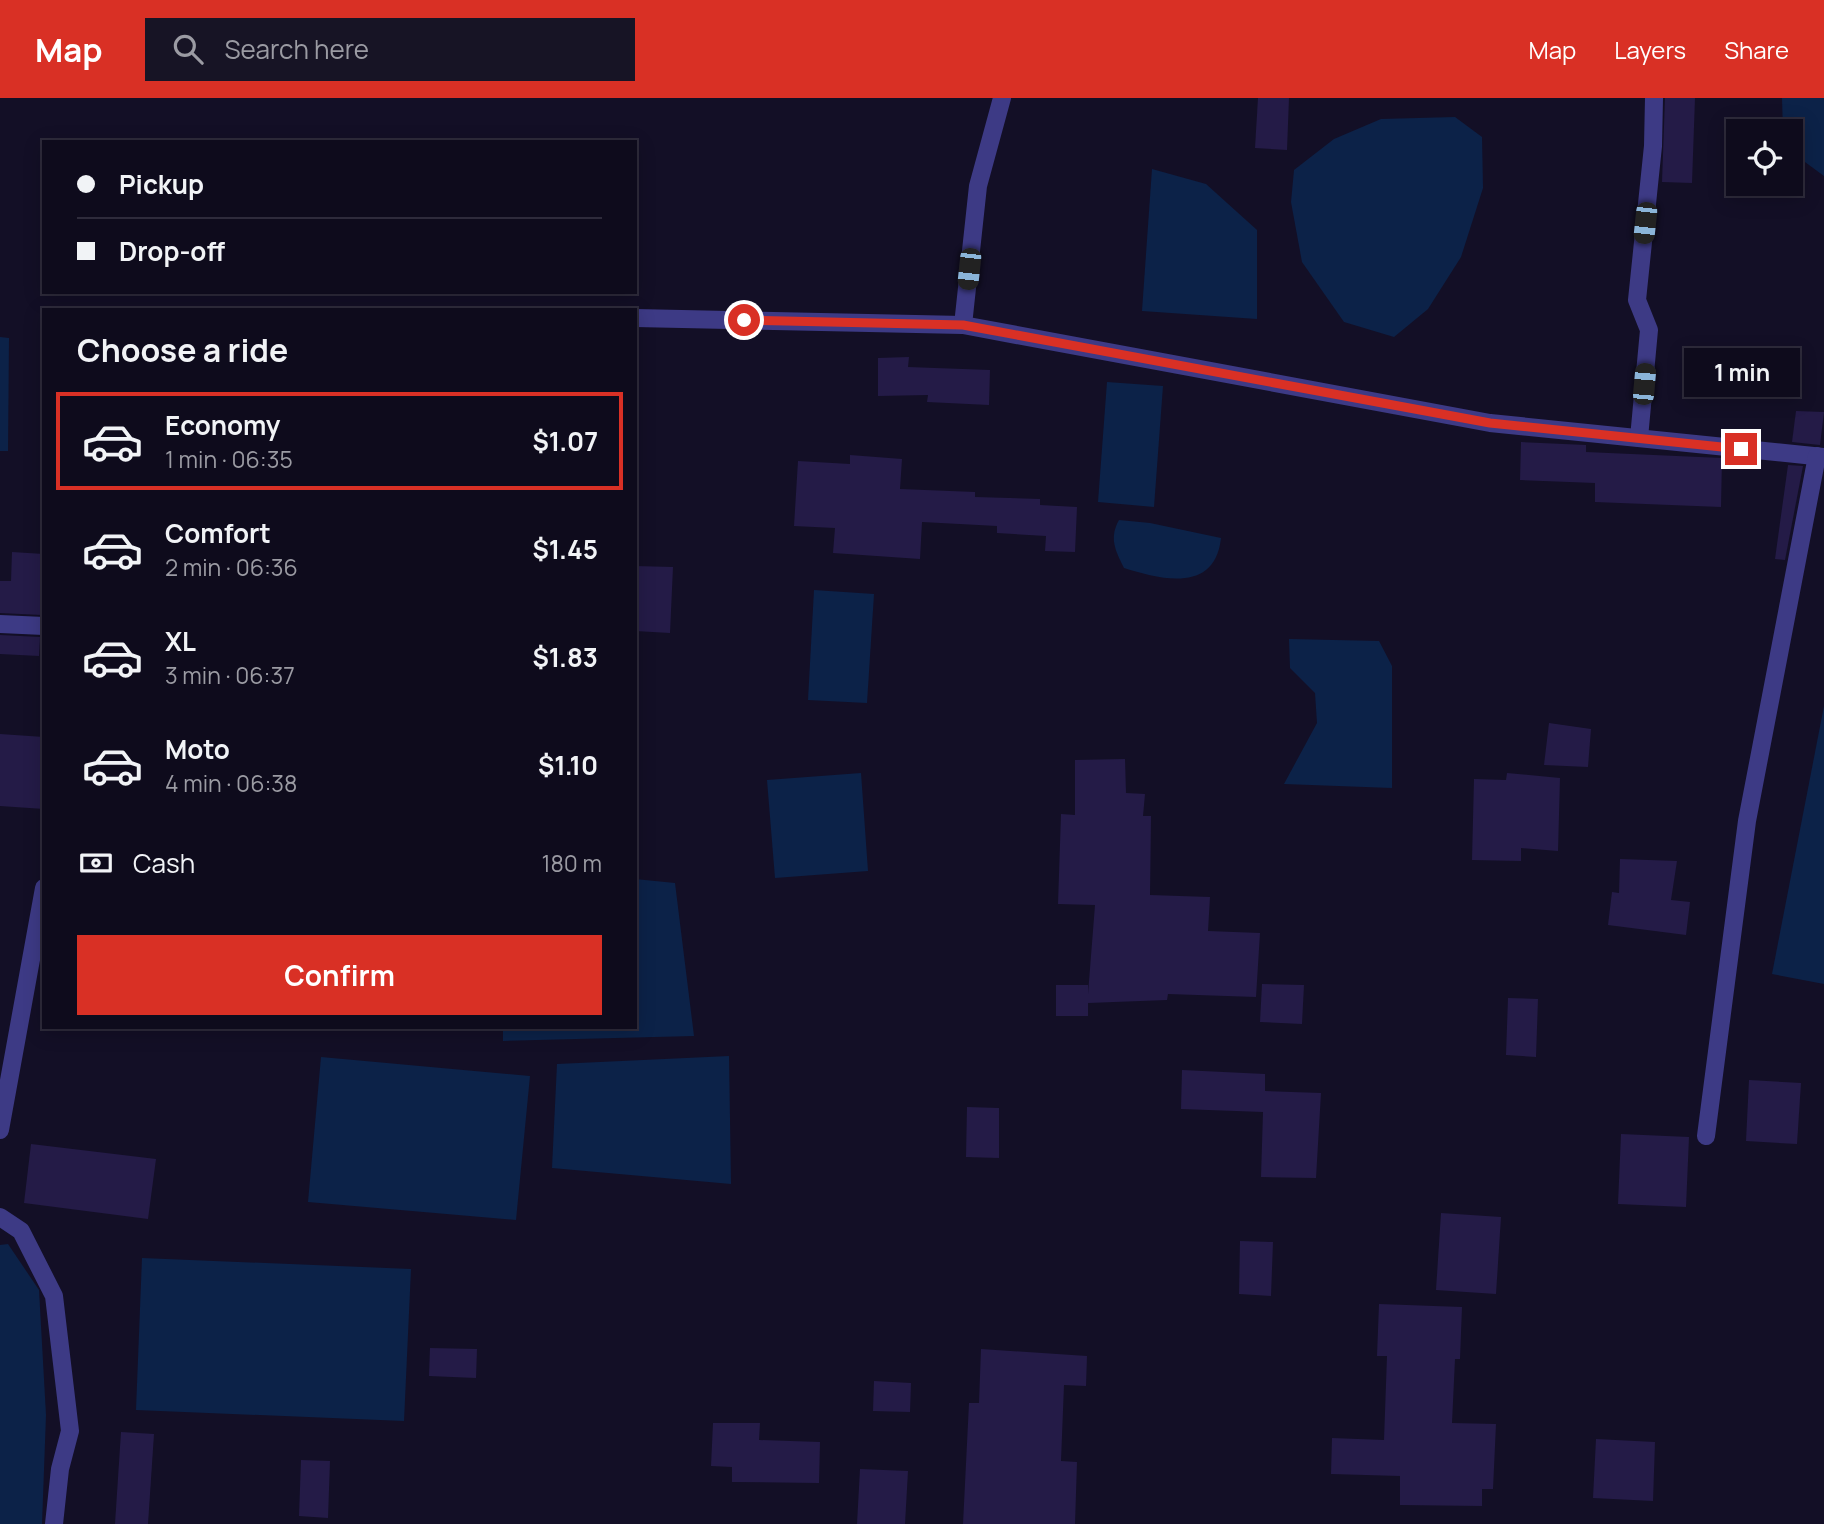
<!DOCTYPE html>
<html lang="en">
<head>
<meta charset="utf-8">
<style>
  :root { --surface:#0e0b1c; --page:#171425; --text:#f1f3f6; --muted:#9b9ba3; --line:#2e2b3b; --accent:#d93025 }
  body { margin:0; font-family:Manrope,sans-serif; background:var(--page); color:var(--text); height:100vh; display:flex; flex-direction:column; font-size:26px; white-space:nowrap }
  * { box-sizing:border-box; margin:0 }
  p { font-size:23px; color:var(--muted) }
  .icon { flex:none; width:38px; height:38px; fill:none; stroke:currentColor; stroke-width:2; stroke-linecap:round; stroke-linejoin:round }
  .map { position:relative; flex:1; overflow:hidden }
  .sheet { position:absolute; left:42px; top:210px; width:595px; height:721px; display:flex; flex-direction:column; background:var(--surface); border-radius:0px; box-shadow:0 4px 18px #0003,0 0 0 2px var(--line) }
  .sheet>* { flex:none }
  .top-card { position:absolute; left:42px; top:42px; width:595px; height:154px; border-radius:0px; box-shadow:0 4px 18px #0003,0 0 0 2px var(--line); display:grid; align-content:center; height:154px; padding:0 35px; background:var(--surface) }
  .tools { position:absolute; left:1726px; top:21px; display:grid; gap:14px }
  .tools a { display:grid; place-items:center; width:77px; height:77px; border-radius:0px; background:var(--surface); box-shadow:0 4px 18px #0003,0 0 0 2px var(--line); font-size:35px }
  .end { position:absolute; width:32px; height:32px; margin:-16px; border:9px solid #d93025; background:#fff; box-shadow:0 0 0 4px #fff }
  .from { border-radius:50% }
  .bubble { position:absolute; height:49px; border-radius:0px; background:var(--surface); box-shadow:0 4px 18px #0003,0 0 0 2px var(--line); font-size:23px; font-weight:700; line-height:49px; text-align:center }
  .car { position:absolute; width:21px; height:42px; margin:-21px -10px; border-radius:9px; box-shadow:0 0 5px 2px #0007; background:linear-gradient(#222 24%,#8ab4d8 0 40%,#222 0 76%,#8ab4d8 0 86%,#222 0) }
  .top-card b { display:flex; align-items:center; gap:24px; height:66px; font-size:26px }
  .top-card b+b { border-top:2px solid var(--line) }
  .top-card i { width:18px; height:18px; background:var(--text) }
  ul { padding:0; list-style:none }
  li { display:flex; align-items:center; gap:21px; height:98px; margin:0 14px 10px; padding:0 21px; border:4px solid transparent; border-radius:0px }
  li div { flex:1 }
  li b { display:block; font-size:26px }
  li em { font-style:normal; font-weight:700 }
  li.current { border-color:var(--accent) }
  li>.icon { width:63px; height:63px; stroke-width:1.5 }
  h2 { padding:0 35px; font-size:32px; line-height:84px }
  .pay { display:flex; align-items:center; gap:18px; height:77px; padding:0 35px; font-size:26px }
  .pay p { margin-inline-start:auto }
  .button { display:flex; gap:14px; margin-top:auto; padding:14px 35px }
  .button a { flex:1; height:80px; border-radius:0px; background:var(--accent); color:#fff; font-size:28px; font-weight:700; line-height:80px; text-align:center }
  header { display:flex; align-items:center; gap:42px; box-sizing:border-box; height:98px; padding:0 35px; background:var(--accent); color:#fff }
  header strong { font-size:33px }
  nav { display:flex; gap:38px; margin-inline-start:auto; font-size:24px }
  .search { width:490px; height:63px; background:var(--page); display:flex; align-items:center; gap:18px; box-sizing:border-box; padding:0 24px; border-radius:0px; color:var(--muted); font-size:26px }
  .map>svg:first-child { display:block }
</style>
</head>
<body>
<header>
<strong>Map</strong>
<div class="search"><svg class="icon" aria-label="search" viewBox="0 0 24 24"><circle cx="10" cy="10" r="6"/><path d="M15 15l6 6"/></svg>Search here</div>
<nav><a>Map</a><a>Layers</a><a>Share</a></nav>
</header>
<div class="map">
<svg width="1824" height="1426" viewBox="0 0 1824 1426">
  <rect width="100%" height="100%" fill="#130f26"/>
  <g fill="#0c2248">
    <path d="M1782 0H1824V78L1790 53V33H1783Z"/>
    <path d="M1455 19 1482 39 1483 90 1461 159 1428 211 1394 239 1344 224 1302 164 1291 104 1294 72 1334 41 1381 21Z"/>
    <path d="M1152 71 1206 86 1257 132V221L1142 213Z"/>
    <path d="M0 239 9 240 8 353H0Z"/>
    <path d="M1107 284 1163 288 1154 409 1098 404Z"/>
    <path d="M1119 422 1150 425 1221 440C1215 495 1162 482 1124 470 1115 452 1109 440 1119 422Z"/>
    <path d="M814 492 874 496 867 605 808 602Z"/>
    <path d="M1289 541 1379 543 1392 568V690L1284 686 1317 625 1315 595 1290 570Z"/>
    <path d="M1824 608V886L1772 876Z"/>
    <path d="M861 675 868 773 775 780 767 682Z"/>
    <path d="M635 781 675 785 694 938 503 943V929H635Z"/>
    <path d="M729 958 731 1086 552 1070 557 966Z"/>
    <path d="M321 959 530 978 516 1122 308 1104Z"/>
    <path d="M8 1146 39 1192 46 1317 42 1426H0V1147Z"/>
    <path d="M142 1160 411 1171 404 1323 136 1312Z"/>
  </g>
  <g fill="#241b47">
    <path d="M1258 0H1289L1287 52 1255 50Z"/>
    <path d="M1665 0H1695L1692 85 1662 84Z"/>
    <path d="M909 259 908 269 990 272 989 307 927 304 928 297 878 298V260Z"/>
    <path d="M1796 313 1824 314 1820 347 1792 344Z"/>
    <path d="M1521 344 1586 347V354L1722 360 1721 409 1595 404V385L1520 382Z"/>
    <path d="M850 357 902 361 900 391 975 394V399L1040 401V407L1077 409 1075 454 1045 453 1046 438 997 435V428L922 424 920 461 833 455 835 430 794 428 798 363 850 366Z"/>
    <path d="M1788 367 1803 368 1785 462 1775 461Z"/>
    <path d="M12 454 44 456 42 517 0 515V483H11Z"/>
    <path d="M635 468 673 469 670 535 635 533Z"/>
    <path d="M0 537 40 539 39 558 0 556Z"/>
    <path d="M1549 625 1591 631 1588 669 1544 667Z"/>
    <path d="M0 636 44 639V711L0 708Z"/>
    <path d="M1125 661 1126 695 1145 696 1143 718H1151L1150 797 1210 799 1208 833 1260 835 1256 899 1168 896 1167 902 1088 905V918H1056V887H1088V896L1095 807 1058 806 1061 716 1075 717V662Z"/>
    <path d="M1507 675 1560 680 1558 753 1521 750V763L1472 762 1474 681 1506 682Z"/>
    <path d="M1620 761 1677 763 1671 802 1690 804 1686 837 1608 827 1612 794 1619 795Z"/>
    <path d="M1262 886 1304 887 1302 926 1260 924Z"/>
    <path d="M1508 900 1538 901 1536 959 1506 957Z"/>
    <path d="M1182 972 1265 976V993L1321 995 1316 1080 1261 1079 1263 1014 1181 1011Z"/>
    <path d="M1749 982 1801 985 1797 1046 1746 1043Z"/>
    <path d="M967 1009 999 1010V1060L966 1059Z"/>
    <path d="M1621 1036 1689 1039 1686 1109 1618 1106Z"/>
    <path d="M31 1046 156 1061 148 1121 24 1105Z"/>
    <path d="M1441 1115 1501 1119 1496 1196 1436 1192Z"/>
    <path d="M1240 1143 1273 1144 1271 1198 1239 1196Z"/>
    <path d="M1379 1206 1462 1209 1460 1261H1455L1452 1325 1496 1326 1493 1391H1482V1408L1400 1407V1378L1331 1376 1332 1340 1384 1342 1387 1258H1377Z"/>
    <path d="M430 1250 477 1251 476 1280 429 1278Z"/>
    <path d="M981 1251 1087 1258 1086 1288 1064 1287 1061 1363 1077 1364 1075 1426H963L969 1305H979Z"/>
    <path d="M874 1283 911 1285 910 1314 873 1313Z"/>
    <path d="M713 1325H760L759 1342 820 1344 819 1385 732 1384V1369L711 1368Z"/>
    <path d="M121 1334 154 1336 148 1426H115Z"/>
    <path d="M1596 1341 1655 1344 1653 1403 1593 1400Z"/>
    <path d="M301 1362 330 1363 328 1420 299 1418Z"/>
    <path d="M860 1371 908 1373 905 1426H857Z"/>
  </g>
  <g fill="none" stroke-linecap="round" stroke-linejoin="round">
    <g stroke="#3d3a85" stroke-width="18">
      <path d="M635 220 963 227 1490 325 1824 359"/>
      <path d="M963 227 978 88 1002 0"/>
      <path d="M1639 340 1649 232 1637 202 1653 48 1654 0"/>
      <path d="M0 526 44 528"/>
      <path d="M0 1032 44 790"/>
      <path d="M1706 1038 1747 723 1817 358"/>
      <path d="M0 1119 21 1133 54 1198 70 1333 60 1371 54 1426"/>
    </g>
  </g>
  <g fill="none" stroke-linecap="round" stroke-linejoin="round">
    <path stroke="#d93025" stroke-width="9" d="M744 222 963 227 1490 325 1741 351"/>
  </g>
</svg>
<div class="tools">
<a><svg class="icon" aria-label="locate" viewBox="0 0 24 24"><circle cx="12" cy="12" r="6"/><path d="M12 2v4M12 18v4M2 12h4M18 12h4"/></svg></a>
</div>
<i class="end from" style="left:744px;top:222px"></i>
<i class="end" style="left:1741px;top:351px"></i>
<div class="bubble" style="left:1684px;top:250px;width:116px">1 min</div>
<i class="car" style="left:1645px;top:125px;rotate:186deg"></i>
<i class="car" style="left:969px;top:171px;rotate:186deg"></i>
<i class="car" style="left:1644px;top:286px;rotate:5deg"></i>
<div class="top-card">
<b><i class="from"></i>Pickup</b>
<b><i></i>Drop-off</b>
</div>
<section class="sheet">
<h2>Choose a ride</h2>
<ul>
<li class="current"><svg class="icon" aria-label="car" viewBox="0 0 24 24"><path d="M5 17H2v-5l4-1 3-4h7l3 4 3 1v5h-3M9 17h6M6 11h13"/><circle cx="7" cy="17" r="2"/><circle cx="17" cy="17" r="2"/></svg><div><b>Economy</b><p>1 min · 06:35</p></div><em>$1.07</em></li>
<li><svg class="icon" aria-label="car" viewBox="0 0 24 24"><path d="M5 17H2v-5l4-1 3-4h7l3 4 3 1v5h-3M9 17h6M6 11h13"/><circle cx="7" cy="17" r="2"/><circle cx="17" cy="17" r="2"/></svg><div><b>Comfort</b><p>2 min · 06:36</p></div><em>$1.45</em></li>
<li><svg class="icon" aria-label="car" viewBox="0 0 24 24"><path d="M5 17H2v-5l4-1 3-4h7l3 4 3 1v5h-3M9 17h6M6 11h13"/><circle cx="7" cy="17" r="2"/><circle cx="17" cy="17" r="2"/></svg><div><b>XL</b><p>3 min · 06:37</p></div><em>$1.83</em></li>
<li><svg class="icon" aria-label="car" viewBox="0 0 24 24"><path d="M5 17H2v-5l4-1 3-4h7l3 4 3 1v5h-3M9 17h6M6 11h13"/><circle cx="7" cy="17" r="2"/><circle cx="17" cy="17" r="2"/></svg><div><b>Moto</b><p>4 min · 06:38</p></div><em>$1.10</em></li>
</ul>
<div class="pay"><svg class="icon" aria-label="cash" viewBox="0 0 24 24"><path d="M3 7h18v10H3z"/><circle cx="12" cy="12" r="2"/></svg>Cash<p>180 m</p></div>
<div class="button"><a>Confirm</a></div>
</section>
</div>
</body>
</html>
